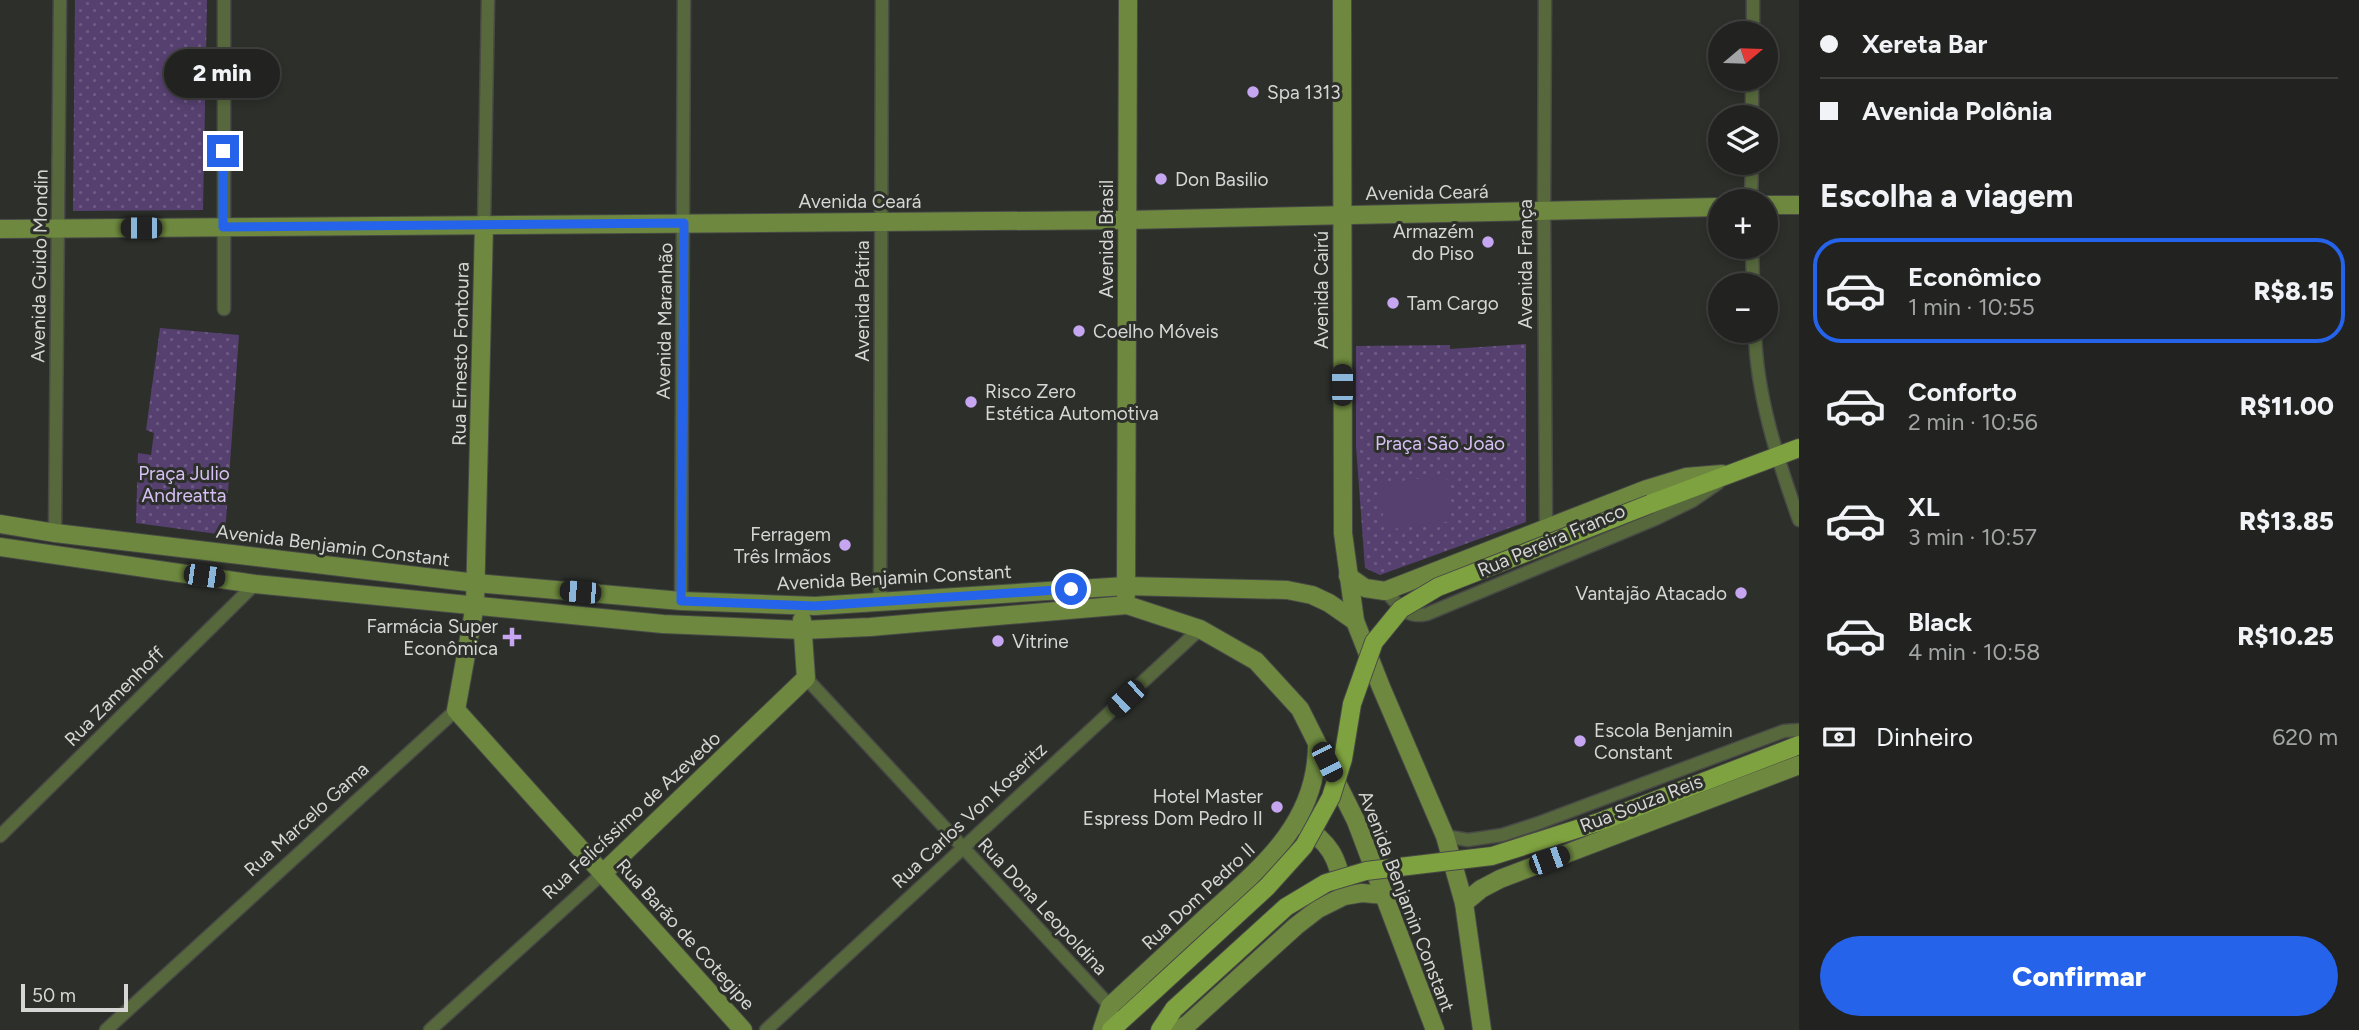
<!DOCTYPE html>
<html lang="pt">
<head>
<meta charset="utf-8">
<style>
  :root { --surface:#222320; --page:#2a2b29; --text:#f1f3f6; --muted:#a2a4a5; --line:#3f403e; --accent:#2563eb }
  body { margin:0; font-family:Figtree,sans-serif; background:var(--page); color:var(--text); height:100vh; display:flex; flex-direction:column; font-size:26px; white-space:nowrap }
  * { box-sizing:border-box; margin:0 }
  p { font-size:23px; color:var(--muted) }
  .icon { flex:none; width:38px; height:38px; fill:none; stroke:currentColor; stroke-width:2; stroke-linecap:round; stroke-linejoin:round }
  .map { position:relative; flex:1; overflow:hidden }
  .side { display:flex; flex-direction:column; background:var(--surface); width:560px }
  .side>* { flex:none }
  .banner { display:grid; align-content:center; height:154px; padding:0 21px; background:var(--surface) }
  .needle { width:46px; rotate:71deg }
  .tools { position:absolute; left:1708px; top:21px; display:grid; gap:14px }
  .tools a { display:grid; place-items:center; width:70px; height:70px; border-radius:50%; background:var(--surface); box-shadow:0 4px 10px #0003,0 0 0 2px var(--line); font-size:35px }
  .scale { position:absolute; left:21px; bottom:18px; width:107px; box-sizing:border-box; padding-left:7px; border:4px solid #d6d7d5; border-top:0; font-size:19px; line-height:24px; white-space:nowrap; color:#d6d7d5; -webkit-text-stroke:5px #2d2f2b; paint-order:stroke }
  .end { position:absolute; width:32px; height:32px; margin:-16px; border:9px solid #2563eb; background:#fff; box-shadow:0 0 0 4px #fff }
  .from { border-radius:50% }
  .bubble { position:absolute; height:49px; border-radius:24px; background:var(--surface); box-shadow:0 4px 10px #0003,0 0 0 2px var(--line); font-size:23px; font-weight:800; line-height:49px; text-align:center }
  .car { position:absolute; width:21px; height:42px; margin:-21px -10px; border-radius:9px; box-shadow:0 0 5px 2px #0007; background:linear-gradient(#222 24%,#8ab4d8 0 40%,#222 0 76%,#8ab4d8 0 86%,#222 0) }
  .banner b { display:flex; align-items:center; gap:24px; height:66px; font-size:26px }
  .banner b+b { border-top:2px solid var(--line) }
  .banner i { width:18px; height:18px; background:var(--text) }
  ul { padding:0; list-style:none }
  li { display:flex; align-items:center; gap:21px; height:105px; margin:0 14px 10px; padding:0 7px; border:4px solid transparent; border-radius:28px }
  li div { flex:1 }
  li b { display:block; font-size:26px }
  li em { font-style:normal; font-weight:800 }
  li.active { border-color:var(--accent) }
  li>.icon { width:63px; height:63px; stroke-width:1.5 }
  h2 { padding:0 21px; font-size:32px; line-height:84px }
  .pay { display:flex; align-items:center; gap:18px; height:77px; padding:0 21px; font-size:26px }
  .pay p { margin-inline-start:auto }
  .primary-button { display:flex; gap:14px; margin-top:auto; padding:14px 21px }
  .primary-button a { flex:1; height:80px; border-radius:42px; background:var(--accent); color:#fff; font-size:28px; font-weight:800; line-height:80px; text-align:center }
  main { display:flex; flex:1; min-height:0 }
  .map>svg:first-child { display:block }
</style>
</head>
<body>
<main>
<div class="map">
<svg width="1799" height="1030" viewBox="0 0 1799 1030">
  <defs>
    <pattern id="park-dots" width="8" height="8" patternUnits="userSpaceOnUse" patternTransform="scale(1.75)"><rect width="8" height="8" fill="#564070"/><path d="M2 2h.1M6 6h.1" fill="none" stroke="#6e5b84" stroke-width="1.8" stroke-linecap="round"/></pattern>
  </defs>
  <rect width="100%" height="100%" fill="#2d2f2b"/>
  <g fill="url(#park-dots)">
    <path d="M75 0H207L203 210 73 211Z"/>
    <path d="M160 328 239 335 225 535 136 523 138 453 151 455 154 433 146 430Z"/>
    <path d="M1526 344V522L1380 575 1365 568 1356 446V346L1450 345V349Z"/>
  </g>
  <path fill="#564070" d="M1446 475 1452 521 1385 530 1379 484Z"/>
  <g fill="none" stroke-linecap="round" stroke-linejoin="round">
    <g stroke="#484a46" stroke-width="15">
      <g id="street">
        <path d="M224 0V309"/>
        <path d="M1545 0 1544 211 1546 528"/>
        <path d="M1753 33V0"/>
        <path d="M1752 117V79"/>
        <path d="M1751 201 1752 163"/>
        <path d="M484 225 488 0"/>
        <path d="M1752 247 1753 285"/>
        <path d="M1755 331C1756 394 1778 461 1799 520"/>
        <path d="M55 533 60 0"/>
        <path d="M1385 591C1399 605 1406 619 1427 614L1655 519 1692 501 1718 483"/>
        <path d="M681 601 684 0"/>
        <path d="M880 602 882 0"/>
        <path d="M806 678 1110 1006"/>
        <path d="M0 836 255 584"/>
        <path d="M1445 836 1468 840 1502 835 1536 824 1784 731 1799 730"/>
        <path d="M106 1030 456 710"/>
        <path d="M430 1030 603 873"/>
        <path d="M766 1030 1200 629"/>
      </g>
    </g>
    <g stroke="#484a46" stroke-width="20">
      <g id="secondary">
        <path d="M1342 0 1343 533 1355 621 1381 687 1445 836 1464 903 1482 1030"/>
        <path d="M1766 205H1799"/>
        <path d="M484 225 475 605 456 710 743 1030"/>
        <path d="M0 229 1127 220 1720 207"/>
        <path d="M0 524 55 533 476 583 681 601 815 606 1126 586 1287 590 1312 595 1329 603 1355 621"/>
        <path d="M0 547 255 584 663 624 803 630 870 627 1127 605 1200 629 1256 661 1300 709 1356 821 1435 1030"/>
        <path d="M1348 576 1365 588 1385 591 1647 489 1686 477 1722 474"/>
        <path d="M1126 595 1128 0"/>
        <path d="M1299 823C1330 842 1338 857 1344 893"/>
        <path d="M603 873 806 678 802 620"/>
        <path d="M1464 903 1481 889 1500 879 1799 765"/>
        <path d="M1102 1030 1110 1006C1141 977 1173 948 1204 919 1258 870 1316 826 1317 747"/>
        <path d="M1178 1030 1188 1024 1296 926 1318 909 1344 896 1362 893 1385 895"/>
      </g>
    </g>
    <g stroke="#484a46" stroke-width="20">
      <g id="primary">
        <path d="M1650 504 1799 448"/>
        <path d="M1536 842 1602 821 1799 745"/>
        <path d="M1111 1030 1156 989"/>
        <path d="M1160 1030 1174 1009"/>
      </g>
    </g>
    <use href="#street" stroke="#57693c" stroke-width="12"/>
    <use href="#secondary" stroke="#6e893f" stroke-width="18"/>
    <use href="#primary" stroke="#7fa240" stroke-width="18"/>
    <g stroke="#484a46" stroke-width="20" stroke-linecap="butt">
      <g id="primary-bridge">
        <path d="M1156 989 1267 887 1304 846 1331 797 1343 759 1352 704 1374 642 1401 609 1438 587 1650 504"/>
        <path d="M1174 1009 1286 907 1326 883 1366 871 1492 856 1536 842"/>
      </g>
    </g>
    <use href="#primary-bridge" stroke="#7fa240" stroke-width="18"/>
  </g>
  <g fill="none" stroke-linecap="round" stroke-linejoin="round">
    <path stroke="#2563eb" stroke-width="9" d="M223 151V227L684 223 681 601 815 606 1071 589"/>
  </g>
  <g fill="#c6a6f0" stroke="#2d2f2b" stroke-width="2.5">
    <circle cx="1253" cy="92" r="7"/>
    <circle cx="1161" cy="179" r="7"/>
    <circle cx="1488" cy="242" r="7"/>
    <circle cx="1393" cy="303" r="7"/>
    <circle cx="1079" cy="331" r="7"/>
    <circle cx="971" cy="402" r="7"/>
    <circle cx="845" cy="545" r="7"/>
    <circle cx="1741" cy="593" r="7"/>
    <path d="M508.5 626.5h7v7h7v7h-7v7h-7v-7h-7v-7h7z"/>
    <circle cx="998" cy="641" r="7"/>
    <circle cx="1580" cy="741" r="7"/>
    <circle cx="1277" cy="807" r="7"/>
  </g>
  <g text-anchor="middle" stroke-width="6" stroke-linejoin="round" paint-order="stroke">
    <g font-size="19" fill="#d6d7d5" stroke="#2d2f2b" text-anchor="start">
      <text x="1267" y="99">Spa 1313</text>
      <text x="1175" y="186">Don Basilio</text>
      <text x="1474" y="238" text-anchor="end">Armazém<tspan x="1474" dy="22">do Piso</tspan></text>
      <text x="1407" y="310">Tam Cargo</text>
      <text x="1093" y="338">Coelho Móveis</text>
      <text x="985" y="398">Risco Zero<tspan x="985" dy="22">Estética Automotiva</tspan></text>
      <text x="831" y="541" text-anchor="end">Ferragem<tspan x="831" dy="22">Três Irmãos</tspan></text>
      <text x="1727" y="600" text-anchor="end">Vantajão Atacado</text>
      <text x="498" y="633" text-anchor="end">Farmácia Super<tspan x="498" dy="22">Econômica</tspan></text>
      <text x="1012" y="648">Vitrine</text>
      <text x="1594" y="737">Escola Benjamin<tspan x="1594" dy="22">Constant</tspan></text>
      <text x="1263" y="803" text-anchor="end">Hotel Master<tspan x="1263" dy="22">Espress Dom Pedro II</tspan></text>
    </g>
    <g font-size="19" fill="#d6d7d5" stroke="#2d2f2b">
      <text transform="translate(1427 192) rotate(-1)" y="7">Avenida Ceará</text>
      <text x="860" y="208">Avenida Ceará</text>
      <text transform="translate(1106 239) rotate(-90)" y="7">Avenida Brasil</text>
      <text transform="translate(1525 264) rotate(-90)" y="7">Avenida França</text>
      <text transform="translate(39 266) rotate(-89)" y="7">Avenida Guido Mondin</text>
      <text transform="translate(1321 290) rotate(-90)" y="7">Avenida Cairú</text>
      <text transform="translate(862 301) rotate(-90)" y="7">Avenida Pátria</text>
      <text transform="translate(664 321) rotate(-89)" y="7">Avenida Maranhão</text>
      <text transform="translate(460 354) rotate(-89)" y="7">Rua Ernesto Fontoura</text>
      <text transform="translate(1551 540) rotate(-23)" y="7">Rua Pereira Franco</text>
      <text transform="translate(333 545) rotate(7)" y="7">Avenida Benjamin Constant</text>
      <text transform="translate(894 577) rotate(-3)" y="7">Avenida Benjamin Constant</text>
      <text transform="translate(114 696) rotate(-45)" y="7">Rua Zamenhoff</text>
      <text transform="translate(1641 803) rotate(-21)" y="7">Rua Souza Reis</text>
      <text transform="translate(631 815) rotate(-43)" y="7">Rua Felicíssimo de Azevedo</text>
      <text transform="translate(969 815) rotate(-43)" y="7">Rua Carlos Von Koseritz</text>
      <text transform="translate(306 819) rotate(-42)" y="7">Rua Marcelo Gama</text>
      <text transform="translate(1198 896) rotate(-43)" y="7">Rua Dom Pedro II</text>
      <text transform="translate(1407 901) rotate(69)" y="7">Avenida Benjamin Constant</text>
      <text transform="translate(1043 906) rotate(47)" y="7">Rua Dona Leopoldina</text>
      <text transform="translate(686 934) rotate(48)" y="7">Rua Barão de Cotegipe</text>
    </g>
    <g font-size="19" fill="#d6c0f4" stroke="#2d2f2b">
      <text x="1440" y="450">Praça São João</text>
      <text x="184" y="480">Praça Julio<tspan x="184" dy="22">Andreatta</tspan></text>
    </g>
  </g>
</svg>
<div class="tools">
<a><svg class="needle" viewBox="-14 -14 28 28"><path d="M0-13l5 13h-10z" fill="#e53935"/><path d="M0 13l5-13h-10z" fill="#a2a4a5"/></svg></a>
<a><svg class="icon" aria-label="layers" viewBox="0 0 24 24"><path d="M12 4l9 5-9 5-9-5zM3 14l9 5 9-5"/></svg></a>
<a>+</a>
<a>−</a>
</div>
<div class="scale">50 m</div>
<i class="end from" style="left:1071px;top:589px"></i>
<i class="end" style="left:223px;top:151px"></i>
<div class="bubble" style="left:164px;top:49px;width:116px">2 min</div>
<i class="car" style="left:141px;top:228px;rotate:270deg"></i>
<i class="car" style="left:1342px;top:385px;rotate:0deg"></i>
<i class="car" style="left:204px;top:576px;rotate:98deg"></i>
<i class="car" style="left:580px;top:592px;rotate:275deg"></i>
<i class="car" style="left:1126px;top:698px;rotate:227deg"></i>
<i class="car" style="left:1327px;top:762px;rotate:153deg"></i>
<i class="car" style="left:1549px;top:860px;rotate:70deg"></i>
</div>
<section class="side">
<div class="banner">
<b><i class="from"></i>Xereta Bar</b>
<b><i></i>Avenida Polônia</b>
</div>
<h2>Escolha a viagem</h2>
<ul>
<li class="active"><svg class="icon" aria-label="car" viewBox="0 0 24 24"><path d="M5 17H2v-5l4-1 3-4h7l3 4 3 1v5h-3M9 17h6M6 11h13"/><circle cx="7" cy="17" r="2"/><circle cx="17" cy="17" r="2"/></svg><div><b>Econômico</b><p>1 min · 10:55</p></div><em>R$8.15</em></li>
<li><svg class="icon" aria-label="car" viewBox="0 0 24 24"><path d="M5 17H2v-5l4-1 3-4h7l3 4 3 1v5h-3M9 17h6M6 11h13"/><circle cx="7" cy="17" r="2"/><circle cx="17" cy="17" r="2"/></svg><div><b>Conforto</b><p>2 min · 10:56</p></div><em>R$11.00</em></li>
<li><svg class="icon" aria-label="car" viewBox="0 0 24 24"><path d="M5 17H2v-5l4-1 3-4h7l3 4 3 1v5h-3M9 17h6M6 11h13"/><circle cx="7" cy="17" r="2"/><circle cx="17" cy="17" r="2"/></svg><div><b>XL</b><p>3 min · 10:57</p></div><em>R$13.85</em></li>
<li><svg class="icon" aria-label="car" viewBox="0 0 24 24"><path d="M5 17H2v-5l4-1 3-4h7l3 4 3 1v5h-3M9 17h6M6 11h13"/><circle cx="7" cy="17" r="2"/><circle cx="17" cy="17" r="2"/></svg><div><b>Black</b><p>4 min · 10:58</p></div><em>R$10.25</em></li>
</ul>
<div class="pay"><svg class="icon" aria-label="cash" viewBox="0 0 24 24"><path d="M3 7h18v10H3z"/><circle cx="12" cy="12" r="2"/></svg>Dinheiro<p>620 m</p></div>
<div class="primary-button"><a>Confirmar</a></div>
</section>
</main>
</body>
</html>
